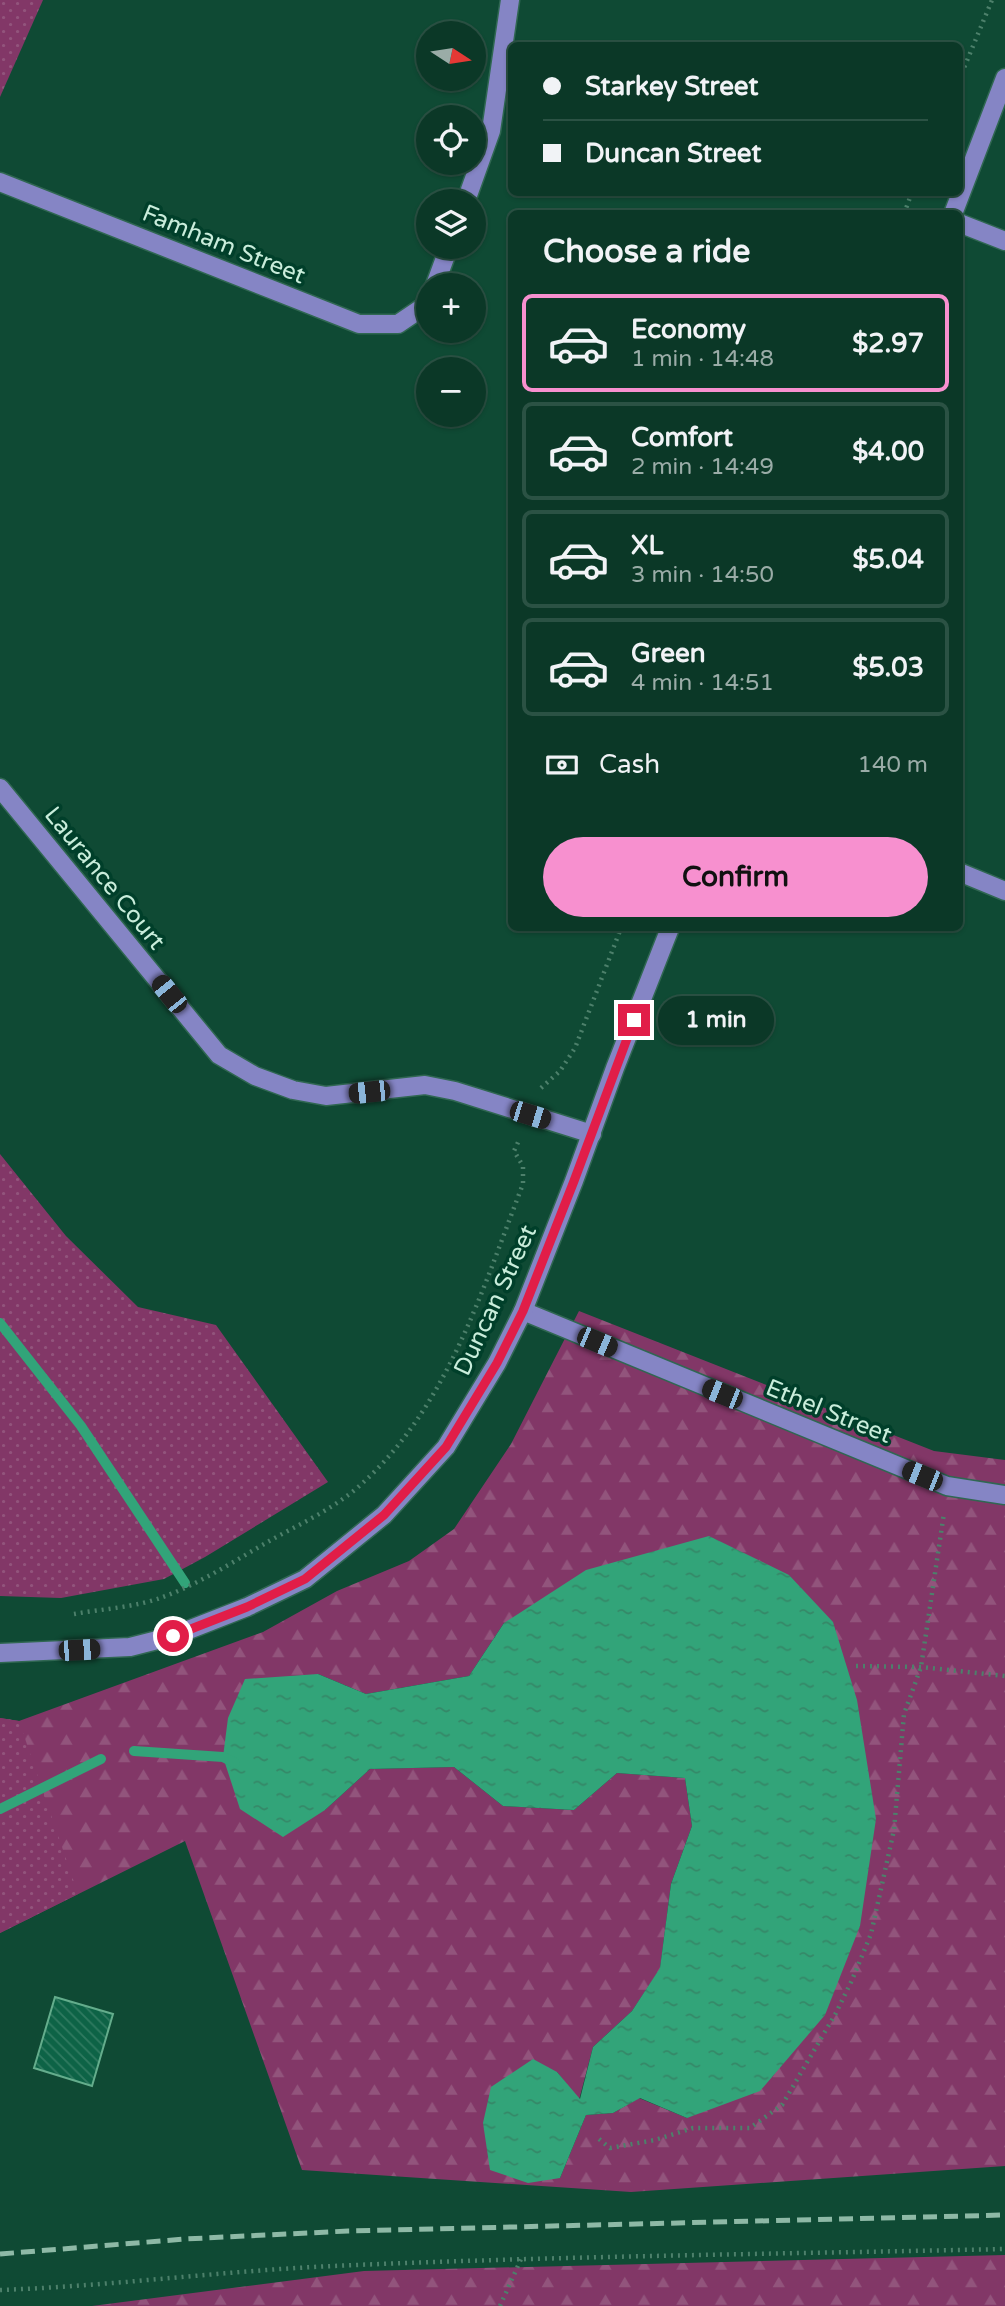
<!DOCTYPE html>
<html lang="en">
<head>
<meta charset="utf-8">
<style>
  :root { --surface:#0b3827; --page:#194333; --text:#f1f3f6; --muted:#9aaca7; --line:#2b5244; --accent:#f790cf }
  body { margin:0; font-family:"Varela Round",sans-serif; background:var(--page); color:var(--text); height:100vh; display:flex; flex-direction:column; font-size:26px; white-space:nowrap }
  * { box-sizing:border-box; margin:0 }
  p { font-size:23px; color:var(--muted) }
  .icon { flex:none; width:38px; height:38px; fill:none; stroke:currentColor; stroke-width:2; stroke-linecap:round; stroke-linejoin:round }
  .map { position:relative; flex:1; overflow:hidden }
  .panel { position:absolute; left:508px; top:210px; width:455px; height:721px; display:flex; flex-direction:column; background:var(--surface); border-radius:10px; box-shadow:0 2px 5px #0004,0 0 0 2px var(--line) }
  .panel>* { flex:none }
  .top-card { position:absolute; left:508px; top:42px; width:455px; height:154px; border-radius:10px; box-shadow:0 2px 5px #0004,0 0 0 2px var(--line); display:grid; align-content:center; height:154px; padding:0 35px; background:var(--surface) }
  .needle { width:46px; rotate:102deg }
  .controls { position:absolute; left:416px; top:21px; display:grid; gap:14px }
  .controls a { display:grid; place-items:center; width:70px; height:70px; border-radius:50%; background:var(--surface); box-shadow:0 2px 5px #0004,0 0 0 2px var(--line); font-size:35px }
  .end { position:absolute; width:32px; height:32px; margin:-16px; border:9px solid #e11d48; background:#fff; box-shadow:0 0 0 4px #fff }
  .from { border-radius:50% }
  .bubble { position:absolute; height:49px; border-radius:24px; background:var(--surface); box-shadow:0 2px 5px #0004,0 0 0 2px var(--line); font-size:23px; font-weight:800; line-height:49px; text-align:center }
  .car { position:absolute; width:21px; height:42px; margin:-21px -10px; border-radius:9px; box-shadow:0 0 5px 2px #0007; background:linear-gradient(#222 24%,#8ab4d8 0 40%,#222 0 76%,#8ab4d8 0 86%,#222 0) }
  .top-card b { display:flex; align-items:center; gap:24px; height:66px; font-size:26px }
  .top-card b+b { border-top:2px solid var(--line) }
  .top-card i { width:18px; height:18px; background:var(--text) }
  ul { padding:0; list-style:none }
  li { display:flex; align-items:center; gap:21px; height:98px; margin:0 14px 10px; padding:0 21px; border:4px solid var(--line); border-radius:10px }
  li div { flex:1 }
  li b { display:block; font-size:26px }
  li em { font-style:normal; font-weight:800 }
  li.current { border-color:var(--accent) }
  li>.icon { width:63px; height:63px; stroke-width:1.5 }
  h2 { padding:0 35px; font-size:32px; line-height:84px }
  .pay { display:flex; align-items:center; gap:18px; height:77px; padding:0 35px; font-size:26px }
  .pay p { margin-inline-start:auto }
  .action { display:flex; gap:14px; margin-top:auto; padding:14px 35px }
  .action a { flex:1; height:80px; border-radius:42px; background:var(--accent); color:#111; font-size:28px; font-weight:800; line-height:80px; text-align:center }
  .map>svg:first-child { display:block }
</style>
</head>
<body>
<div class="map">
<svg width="1005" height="2306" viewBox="0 0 1005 2306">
  <defs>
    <pattern id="forest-firs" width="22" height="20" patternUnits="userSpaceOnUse" patternTransform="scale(1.75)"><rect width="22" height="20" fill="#823767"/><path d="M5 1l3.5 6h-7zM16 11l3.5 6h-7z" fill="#92547c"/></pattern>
    <pattern id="park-dots" width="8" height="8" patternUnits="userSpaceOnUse" patternTransform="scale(1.75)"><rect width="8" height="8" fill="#823767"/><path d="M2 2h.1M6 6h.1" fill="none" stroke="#92547c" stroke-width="1.8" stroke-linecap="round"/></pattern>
    <pattern id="water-ripples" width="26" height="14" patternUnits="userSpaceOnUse" patternTransform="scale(1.75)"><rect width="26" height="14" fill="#32a479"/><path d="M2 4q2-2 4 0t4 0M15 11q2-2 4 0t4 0" fill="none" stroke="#358868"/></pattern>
    <pattern id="building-back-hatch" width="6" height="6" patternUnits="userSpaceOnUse" patternTransform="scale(1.75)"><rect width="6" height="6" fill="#0d6346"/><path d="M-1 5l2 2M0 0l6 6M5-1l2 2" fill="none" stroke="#2f7a60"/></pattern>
  </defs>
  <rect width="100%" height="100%" fill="#0f4a34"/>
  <g fill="url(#forest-firs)" fill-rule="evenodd">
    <path d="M579 1311 934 1451 1005 1460V2166L631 2192 302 2170 185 1841 0 1933V1718L19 1721 263 1632 337 1591 409 1561 454 1529 511 1444ZM504 1623 860 1926 687 2118 639 2098 613 2113 586 2115 560 2178 557 2072 579 2100 593 2047 632 2011 660 1969 671 1884 692 1826 685 1778 617 1773 574 1810 503 1806 454 1767 370 1769 325 1810 318 1674 366 1694 469 1676Z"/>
    <path d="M1005 2255V2306H92L364 2271Z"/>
  </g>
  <g fill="url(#park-dots)">
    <path d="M0 0H43L0 97Z"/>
    <path d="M0 1154 66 1236 138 1307 216 1325 328 1482 205 1557 164 1579 61 1598 0 1596Z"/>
    <path d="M0 1718 19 1721 78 1894 0 1933Z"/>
  </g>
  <path fill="url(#water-ripples)" d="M709 1536 789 1575 833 1622 857 1700 876 1819 860 1926 825 2015 760 2091 687 2118 640 2098 613 2113 586 2115 560 2178 528 2183 490 2170 483 2123 491 2087 533 2059 557 2072 580 2099 593 2047 632 2011 660 1968 671 1884 692 1826 685 1778 617 1773 574 1810 503 1806 454 1767 370 1769 325 1810 283 1837 240 1809 223 1757 228 1718 245 1679 318 1674 366 1694 469 1676 504 1623 586 1570Z"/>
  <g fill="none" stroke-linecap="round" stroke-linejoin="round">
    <g stroke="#32a479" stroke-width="10">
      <path d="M0 1323 81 1426 185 1583"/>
      <path d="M134 1751 223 1757 235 1763"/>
      <path d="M0 1809 101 1759"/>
    </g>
  </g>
  <path fill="url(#building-back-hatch)" stroke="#64ad8c" stroke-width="2" d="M55 1997 113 2014 92 2086 34 2068Z"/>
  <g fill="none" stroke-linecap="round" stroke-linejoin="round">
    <g stroke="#306752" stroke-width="21">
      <g id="minor">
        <path d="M0 182 359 324H398L429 303"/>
        <path d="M466 201 491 131 510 0"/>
        <path d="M953 214 1005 78"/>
        <path d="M959 223 1005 241"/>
        <path d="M435 285 449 247"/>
        <path d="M0 788 219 1055 255 1076 293 1090 326 1096 425 1085 455 1091 592 1134"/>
        <path d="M959 872 1005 891"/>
        <path d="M523 1311 947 1486 1005 1495"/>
        <path d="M0 1653 130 1647 173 1636 247 1607 305 1579 384 1515 446 1447 497 1363 523 1311 574 1181 615 1068 670 928"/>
      </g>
    </g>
    <g stroke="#4d806b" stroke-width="4.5" stroke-dasharray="2 5" stroke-linecap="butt">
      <path d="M959 80 992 0"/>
      <path d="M904 214 912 192"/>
      <path d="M541 1088 560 1071 575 1048 621 928"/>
      <path d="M74 1614C102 1609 137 1607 163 1597 201 1583 236 1560 271 1540 300 1524 331 1510 357 1488 447 1410 482 1290 523 1184V1166L514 1151 520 1138"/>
      <path d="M856 1666 921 1667 1005 1676"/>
      <path d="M599 2139 610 2148 655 2140 693 2128H750L782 2105 836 2013 852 1980 871 1934 894 1830 904 1714 921 1667 944 1513"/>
      <path d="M0 2290C111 2286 222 2271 333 2266 557 2256 781 2254 1005 2249"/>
      <path d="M500 2306 521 2259"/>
    </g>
    <use href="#minor" stroke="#8585c5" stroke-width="18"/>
    <path stroke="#8eb9a6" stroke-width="5" stroke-dasharray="14 7" stroke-linecap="butt" d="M0 2254 185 2239 348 2231 1005 2215"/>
  </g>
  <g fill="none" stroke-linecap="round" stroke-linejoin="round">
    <path stroke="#e11d48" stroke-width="9" d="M173 1636 247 1607 305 1579 384 1515 446 1447 497 1363 523 1311 574 1181 634 1020"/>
  </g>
  <g text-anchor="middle" stroke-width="7" stroke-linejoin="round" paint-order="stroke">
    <g font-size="24" fill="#c9eddb" stroke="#003f2a">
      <text transform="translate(224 244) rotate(22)" y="8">Famham Street</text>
      <text transform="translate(105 878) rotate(51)" y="8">Laurance Court</text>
      <text transform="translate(495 1300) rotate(-65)" y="8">Duncan Street</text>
      <text transform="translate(829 1411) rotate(22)" y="8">Ethel Street</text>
    </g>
  </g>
</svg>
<div class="controls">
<a><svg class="needle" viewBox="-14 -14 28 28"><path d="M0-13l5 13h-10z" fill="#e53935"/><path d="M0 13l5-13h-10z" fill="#9aaca7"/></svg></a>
<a><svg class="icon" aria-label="locate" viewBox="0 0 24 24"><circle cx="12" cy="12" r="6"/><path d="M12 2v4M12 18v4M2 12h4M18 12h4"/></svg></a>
<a><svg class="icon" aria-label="layers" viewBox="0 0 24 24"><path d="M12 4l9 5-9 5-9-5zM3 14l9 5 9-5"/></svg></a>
<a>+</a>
<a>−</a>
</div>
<i class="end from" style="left:173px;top:1636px"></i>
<i class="end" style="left:634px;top:1020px"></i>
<div class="bubble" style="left:658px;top:996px;width:116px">1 min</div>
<i class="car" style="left:169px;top:994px;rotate:321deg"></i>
<i class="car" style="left:369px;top:1092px;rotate:264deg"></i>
<i class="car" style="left:530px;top:1115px;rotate:107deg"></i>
<i class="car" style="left:597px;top:1342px;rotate:113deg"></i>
<i class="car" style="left:722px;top:1394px;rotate:292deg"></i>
<i class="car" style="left:922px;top:1476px;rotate:292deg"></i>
<i class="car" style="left:79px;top:1650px;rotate:87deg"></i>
<div class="top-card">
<b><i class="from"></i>Starkey Street</b>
<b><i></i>Duncan Street</b>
</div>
<section class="panel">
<h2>Choose a ride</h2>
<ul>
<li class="current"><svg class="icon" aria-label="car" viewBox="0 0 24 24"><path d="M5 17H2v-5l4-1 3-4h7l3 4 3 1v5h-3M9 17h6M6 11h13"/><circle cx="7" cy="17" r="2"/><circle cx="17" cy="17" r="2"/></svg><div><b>Economy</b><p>1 min · 14:48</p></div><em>$2.97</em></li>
<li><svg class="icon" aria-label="car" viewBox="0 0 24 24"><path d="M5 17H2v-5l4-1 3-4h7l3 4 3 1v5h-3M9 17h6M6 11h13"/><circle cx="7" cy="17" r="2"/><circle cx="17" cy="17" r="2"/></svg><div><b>Comfort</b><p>2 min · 14:49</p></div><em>$4.00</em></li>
<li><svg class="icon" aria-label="car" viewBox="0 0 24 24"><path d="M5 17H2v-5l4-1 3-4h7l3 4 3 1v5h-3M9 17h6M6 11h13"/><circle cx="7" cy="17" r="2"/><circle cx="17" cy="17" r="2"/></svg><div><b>XL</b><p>3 min · 14:50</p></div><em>$5.04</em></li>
<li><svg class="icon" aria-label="car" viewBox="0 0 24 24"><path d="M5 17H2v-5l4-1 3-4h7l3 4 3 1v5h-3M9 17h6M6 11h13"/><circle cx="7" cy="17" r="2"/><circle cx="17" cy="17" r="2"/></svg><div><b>Green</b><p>4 min · 14:51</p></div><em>$5.03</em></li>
</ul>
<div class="pay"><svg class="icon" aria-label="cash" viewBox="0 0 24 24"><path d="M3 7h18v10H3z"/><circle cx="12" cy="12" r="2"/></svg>Cash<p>140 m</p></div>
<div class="action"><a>Confirm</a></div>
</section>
</div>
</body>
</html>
